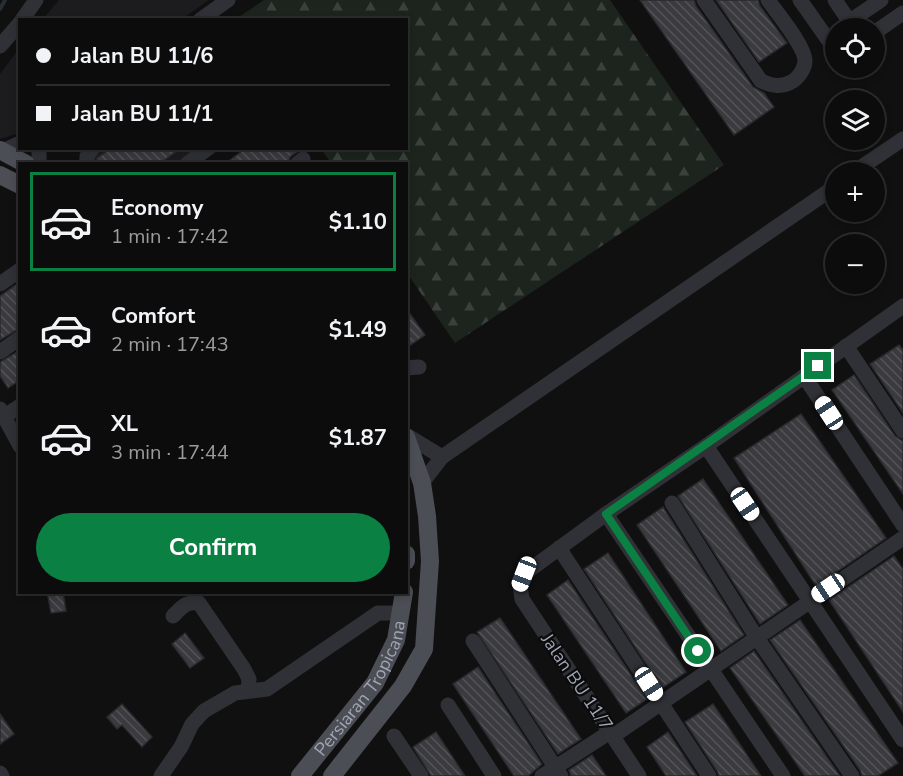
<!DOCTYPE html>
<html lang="en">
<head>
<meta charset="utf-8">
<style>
  :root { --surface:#0c0c0d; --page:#1a1a1b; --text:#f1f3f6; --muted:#9a9b9d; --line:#2c2c2e; --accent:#0b8043 }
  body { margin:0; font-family:"Nunito Sans",sans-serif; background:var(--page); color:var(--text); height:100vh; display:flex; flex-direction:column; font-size:22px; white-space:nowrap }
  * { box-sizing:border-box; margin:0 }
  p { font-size:20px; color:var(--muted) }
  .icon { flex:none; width:33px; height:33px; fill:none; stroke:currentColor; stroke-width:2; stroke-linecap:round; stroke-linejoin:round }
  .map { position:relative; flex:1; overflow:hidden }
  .details { position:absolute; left:18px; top:162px; width:390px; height:432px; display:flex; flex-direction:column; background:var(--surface); border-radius:0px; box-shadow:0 3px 9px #0003,0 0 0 2px var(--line) }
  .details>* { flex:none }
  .banner { position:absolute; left:18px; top:18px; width:390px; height:132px; border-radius:0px; box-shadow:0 3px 9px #0003,0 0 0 2px var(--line); display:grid; align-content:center; height:132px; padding:0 18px; background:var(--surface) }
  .fabs { position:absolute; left:825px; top:18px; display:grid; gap:12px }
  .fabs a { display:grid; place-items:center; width:60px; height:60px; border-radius:50%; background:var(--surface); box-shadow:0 3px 9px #0003,0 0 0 2px var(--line); font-size:30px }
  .end { position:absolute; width:27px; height:27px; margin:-14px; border:8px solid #0b8043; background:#fff; box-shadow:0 0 0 3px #fff }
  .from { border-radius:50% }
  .car { position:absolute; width:18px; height:36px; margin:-18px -9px; border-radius:8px; box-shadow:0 0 4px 2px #0007; background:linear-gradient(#fff 24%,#345 0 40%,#fff 0 76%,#345 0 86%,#fff 0) }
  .banner b { display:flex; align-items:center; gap:21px; height:57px; font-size:22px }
  .banner b+b { border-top:2px solid var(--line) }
  .banner i { width:15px; height:15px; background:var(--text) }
  ul { padding:10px 0 0; list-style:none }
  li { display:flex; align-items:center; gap:18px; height:99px; margin:0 12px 9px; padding:0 6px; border:3px solid transparent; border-radius:0px }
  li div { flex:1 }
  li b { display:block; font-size:22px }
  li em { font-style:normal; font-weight:700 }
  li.active { border-color:var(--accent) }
  li>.icon { width:54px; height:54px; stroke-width:1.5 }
  .cta { display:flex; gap:12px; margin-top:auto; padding:12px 18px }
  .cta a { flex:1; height:69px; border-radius:36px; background:var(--accent); color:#fff; font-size:24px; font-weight:700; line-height:69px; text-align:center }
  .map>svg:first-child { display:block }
</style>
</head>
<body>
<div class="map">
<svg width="903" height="776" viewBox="0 0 903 776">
  <defs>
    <pattern id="forest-firs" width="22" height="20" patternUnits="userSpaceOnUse" patternTransform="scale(1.5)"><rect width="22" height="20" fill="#1c241d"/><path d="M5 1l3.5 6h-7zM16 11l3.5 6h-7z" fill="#3a413b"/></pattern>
    <pattern id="building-back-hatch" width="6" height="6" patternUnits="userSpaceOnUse" patternTransform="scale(1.5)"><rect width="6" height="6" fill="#3a3a3f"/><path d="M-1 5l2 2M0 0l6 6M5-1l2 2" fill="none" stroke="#535458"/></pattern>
  </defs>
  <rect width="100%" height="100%" fill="#101011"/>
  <g fill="#1c1c1e">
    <path d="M59 0H209L182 19H43Z"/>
    <path d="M19 49V133L0 139V74Z"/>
    <path d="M94 149H222L199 163 72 164Z"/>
  </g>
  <path fill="url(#forest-firs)" d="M264 0H610L724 165 455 343 407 273 406 164 331 163 321 149 406 148V20L236 19Z"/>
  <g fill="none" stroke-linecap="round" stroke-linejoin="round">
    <path stroke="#262e35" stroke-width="4" d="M0 9 5 0"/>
  </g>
  <g fill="url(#building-back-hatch)" stroke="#2a292d" stroke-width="1.5">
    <path d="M640 0H694L696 6 753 87 764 93 774 107 734 135Z"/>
    <path d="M716 0H758L760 6 787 43 759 62Z"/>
    <path d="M112 148H181L159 164H97V158Z"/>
    <path d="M246 148H311L308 151 302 149 297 152 290 157 288 164H225Z"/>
    <path d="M20 282V328L0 340V296Z"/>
    <path d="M406 308 425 335 406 348Z"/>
    <path d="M899 345 903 350V413L870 364Z"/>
    <path d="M20 350V380L8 388 0 376V362Z"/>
    <path d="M854 375 895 436 903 441V494L832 390Z"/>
    <path d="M801 414 886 538 816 586 734 458Z"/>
    <path d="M703 479 788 605 760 624 678 496Z"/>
    <path d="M663 507 744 635 721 651 637 525Z"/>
    <path d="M608 553 686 672 662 688 584 569Z"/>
    <path d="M894 556 903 569V712L829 600Z"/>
    <path d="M568 580 647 699 626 713 547 595Z"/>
    <path d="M47 592H63L66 611 51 613Z"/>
    <path d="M500 618 581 739 558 754 477 632Z"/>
    <path d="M800 620 898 763 878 776H862L860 770 770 640Z"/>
    <path d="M185 633 204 658 190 668 172 644Z"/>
    <path d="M754 651 840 776H805L730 668Z"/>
    <path d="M478 667 542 764 528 776H514L453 684Z"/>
    <path d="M122 704 152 737 142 747 122 725 117 729 107 717Z"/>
    <path d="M713 704 761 776H719L717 771 685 722Z"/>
    <path d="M0 714 14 734 0 744Z"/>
    <path d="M436 732 465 776H431L413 747Z"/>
    <path d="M668 732 697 776H666L647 747Z"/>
    <path d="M592 755 606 776H571L569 770Z"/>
  </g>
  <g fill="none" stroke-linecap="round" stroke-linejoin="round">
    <g stroke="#303136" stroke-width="15">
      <path d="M704 0 761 81C772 86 782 88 793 81 799 77 805 68 805 61 805 46 777 13 768 0"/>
      <path d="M800 0 831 44 836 46"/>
      <path d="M835 0 847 18 853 19 881 0"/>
      <path d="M22 20 36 0"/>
      <path d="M200 20 228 0"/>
      <path d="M874 33 903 13"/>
      <path d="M0 46 20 23"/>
      <path d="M3 151 20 143"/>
      <path d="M39 164V148"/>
      <path d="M87 164V156L93 148"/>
      <path d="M187 164 208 148"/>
      <path d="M297 164 303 159"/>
      <path d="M854 172 903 139"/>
      <path d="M0 284 20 270"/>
      <path d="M846 346 903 431"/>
      <path d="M0 352 20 338"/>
      <path d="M406 368 419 367"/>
      <path d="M804 376 903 525"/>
      <path d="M0 409 20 446"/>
      <path d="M5 416 20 406"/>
      <path d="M406 435 442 457 422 483"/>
      <path d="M706 446 903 740"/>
      <path d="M442 457 836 186"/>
      <path d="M672 503 757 638 852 776"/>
      <path d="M606 514 783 776"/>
      <path d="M559 548 709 776"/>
      <path d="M173 616C182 607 186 601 199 603L244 669 249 679 248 691"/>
      <path d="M473 641 561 776"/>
      <path d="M448 705 494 776"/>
      <path d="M394 736 421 776"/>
      <path d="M613 736 903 538"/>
      <path d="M0 773 2 776"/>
      <path d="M161 776 181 747 192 724 204 711 235 693 267 689 378 613H401"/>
      <path d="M542 776 610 732"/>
      <path d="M639 776 522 599 520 586 524 574 606 514 706 446 903 306"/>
    </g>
    <g stroke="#4c4e55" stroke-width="18">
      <path d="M0 150 26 164"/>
      <path d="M0 175 20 185"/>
      <path d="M406 554V561"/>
      <path id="s1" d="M300 776 375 683 396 640 404 592"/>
      <path d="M332 776 403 686 424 649 430 561 427 516 422 483 406 437"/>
    </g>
  </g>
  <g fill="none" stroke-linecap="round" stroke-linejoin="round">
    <path stroke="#0b8043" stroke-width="8" d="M698 651 606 514 818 366"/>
  </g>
  <g text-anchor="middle" stroke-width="4.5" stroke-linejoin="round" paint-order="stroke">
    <g font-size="18" fill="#a0a5b3" stroke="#0b0b0c">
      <text transform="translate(577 682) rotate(56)" y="6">Jalan BU 11/7</text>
      <text dy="6" stroke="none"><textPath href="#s1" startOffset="108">Persiaran Tropicana</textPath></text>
    </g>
  </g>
</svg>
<div class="fabs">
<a><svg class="icon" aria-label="locate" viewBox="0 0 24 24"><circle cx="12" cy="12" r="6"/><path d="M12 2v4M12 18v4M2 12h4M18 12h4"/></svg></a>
<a><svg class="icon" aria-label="layers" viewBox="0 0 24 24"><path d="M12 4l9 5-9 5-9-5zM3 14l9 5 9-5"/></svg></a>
<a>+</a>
<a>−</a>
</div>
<i class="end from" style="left:698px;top:651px"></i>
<i class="end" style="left:818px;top:366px"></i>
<i class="car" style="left:829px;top:413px;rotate:327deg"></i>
<i class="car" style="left:745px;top:504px;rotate:146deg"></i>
<i class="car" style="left:524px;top:574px;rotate:201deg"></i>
<i class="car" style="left:828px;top:588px;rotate:236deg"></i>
<i class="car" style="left:649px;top:684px;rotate:147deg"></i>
<div class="banner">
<b><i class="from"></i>Jalan BU 11/6</b>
<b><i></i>Jalan BU 11/1</b>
</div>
<section class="details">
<ul>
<li class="active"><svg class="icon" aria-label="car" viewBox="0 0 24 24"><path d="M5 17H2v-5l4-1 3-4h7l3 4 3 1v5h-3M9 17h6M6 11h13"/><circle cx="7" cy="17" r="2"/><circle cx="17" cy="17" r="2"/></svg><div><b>Economy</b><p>1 min · 17:42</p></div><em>$1.10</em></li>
<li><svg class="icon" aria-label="car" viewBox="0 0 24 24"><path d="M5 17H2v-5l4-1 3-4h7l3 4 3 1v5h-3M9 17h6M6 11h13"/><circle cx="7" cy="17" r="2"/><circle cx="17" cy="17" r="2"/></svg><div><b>Comfort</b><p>2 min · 17:43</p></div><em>$1.49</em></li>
<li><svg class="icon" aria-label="car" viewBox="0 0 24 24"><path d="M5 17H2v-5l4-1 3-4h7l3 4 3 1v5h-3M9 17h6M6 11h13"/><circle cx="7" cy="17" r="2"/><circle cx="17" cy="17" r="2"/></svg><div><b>XL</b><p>3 min · 17:44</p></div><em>$1.87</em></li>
</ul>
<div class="cta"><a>Confirm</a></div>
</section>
</div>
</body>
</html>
